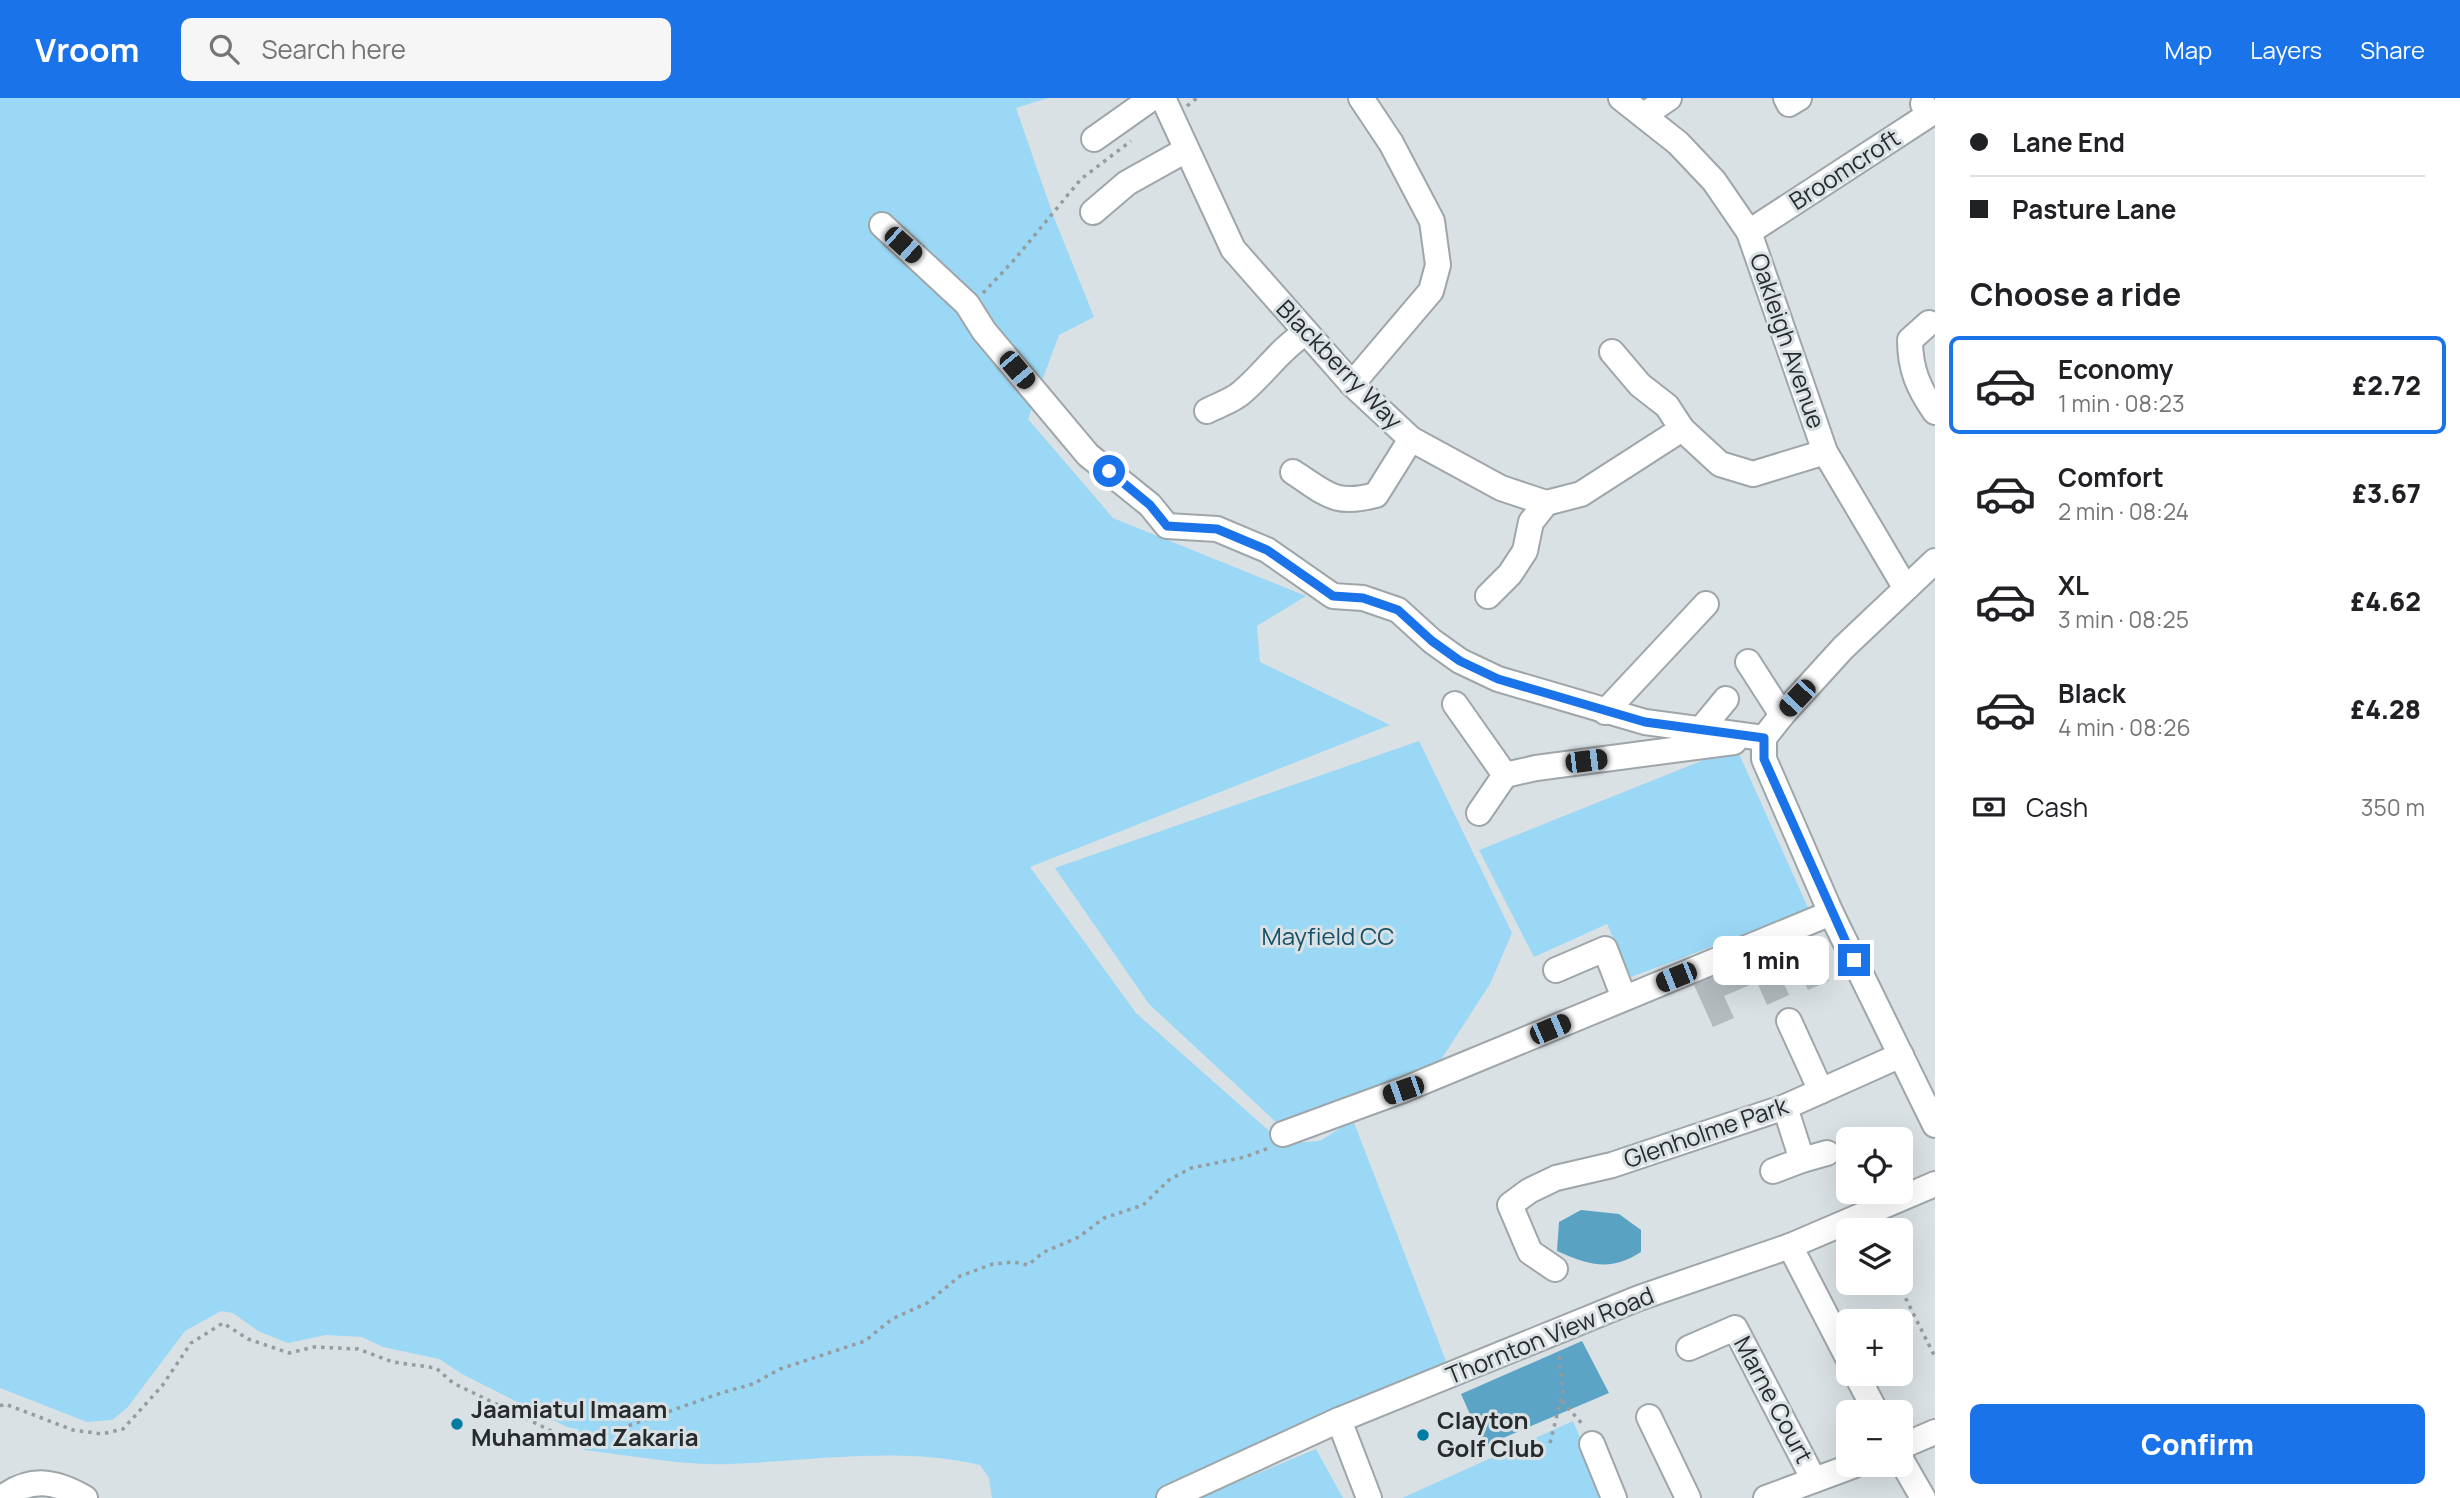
<!DOCTYPE html>
<html lang="en">
<head>
<meta charset="utf-8">
<style>
  :root { --surface:#fff; --page:#f6f6f6; --text:#202124; --muted:#757577; --line:#e0e0e0; --accent:#1a73e8 }
  body { margin:0; font-family:Manrope,sans-serif; background:var(--page); color:var(--text); height:100vh; display:flex; flex-direction:column; font-size:26px; white-space:nowrap }
  * { box-sizing:border-box; margin:0 }
  p { font-size:23px; color:var(--muted) }
  .icon { flex:none; width:38px; height:38px; fill:none; stroke:currentColor; stroke-width:2; stroke-linecap:round; stroke-linejoin:round }
  .map { position:relative; flex:1; overflow:hidden }
  .details { display:flex; flex-direction:column; background:var(--surface); width:525px }
  .details>* { flex:none }
  .guide { display:grid; align-content:center; height:154px; padding:0 35px; background:var(--surface) }
  .controls { position:absolute; left:1836px; top:1029px; display:grid; gap:14px }
  .controls a { display:grid; place-items:center; width:77px; height:77px; border-radius:10px; background:var(--surface); box-shadow:0 7px 28px #0002; font-size:35px }
  .end { position:absolute; width:32px; height:32px; margin:-16px; border:9px solid #1a73e8; background:#fff; box-shadow:0 0 0 4px #fff }
  .from { border-radius:50% }
  .bubble { position:absolute; height:49px; border-radius:10px; background:var(--surface); box-shadow:0 7px 28px #0002; font-size:23px; font-weight:800; line-height:49px; text-align:center }
  .car { position:absolute; width:21px; height:42px; margin:-21px -10px; border-radius:9px; box-shadow:0 0 5px 2px #0007; background:linear-gradient(#222 24%,#8ab4d8 0 40%,#222 0 76%,#8ab4d8 0 86%,#222 0) }
  .guide b { display:flex; align-items:center; gap:24px; height:66px; font-size:26px }
  .guide b+b { border-top:2px solid var(--line) }
  .guide i { width:18px; height:18px; background:var(--text) }
  ul { padding:0; list-style:none }
  li { display:flex; align-items:center; gap:21px; height:98px; margin:0 14px 10px; padding:0 21px; border:4px solid transparent; border-radius:10px }
  li div { flex:1 }
  li b { display:block; font-size:26px }
  li em { font-style:normal; font-weight:800 }
  li.current { border-color:var(--accent) }
  li>.icon { width:63px; height:63px; stroke-width:1.5 }
  h2 { padding:0 35px; font-size:32px; line-height:84px }
  .pay { display:flex; align-items:center; gap:18px; height:77px; padding:0 35px; font-size:26px }
  .pay p { margin-inline-start:auto }
  .button { display:flex; gap:14px; margin-top:auto; padding:14px 35px }
  .button a { flex:1; height:80px; border-radius:10px; background:var(--accent); color:#fff; font-size:28px; font-weight:800; line-height:80px; text-align:center }
  header { display:flex; align-items:center; gap:42px; box-sizing:border-box; height:98px; padding:0 35px; background:var(--accent); color:#fff }
  header strong { font-size:33px }
  nav { display:flex; gap:38px; margin-inline-start:auto; font-size:24px }
  .search { width:490px; height:63px; background:var(--page); display:flex; align-items:center; gap:18px; box-sizing:border-box; padding:0 24px; border-radius:10px; color:var(--muted); font-size:26px }
  main { display:flex; flex:1; min-height:0 }
  .map>svg:first-child { display:block }
</style>
</head>
<body>
<header>
<strong>Vroom</strong>
<div class="search"><svg class="icon" aria-label="search" viewBox="0 0 24 24"><circle cx="10" cy="10" r="6"/><path d="M15 15l6 6"/></svg>Search here</div>
<nav><a>Map</a><a>Layers</a><a>Share</a></nav>
</header>
<main>
<div class="map">
<svg width="1935" height="1400" viewBox="0 0 1935 1400">
  <rect width="100%" height="100%" fill="#d9e1e5"/>
  <g fill="#9bd8f5">
    <path d="M0 0H1048L1016 10 1053 117 1094 219 1059 237 1028 321 1113 420 1306 498 1257 528 1260 564 1390 627 1030 769 1136 915 1284 1046 1320 1043 1353 1022 1449 1271 1192 1380 1155 1400H992L989 1380 980 1367C897 1348 813 1363 728 1366 684 1368 629 1357 584 1352L578 1331 567 1329 462 1276 439 1261 383 1249 362 1239 326 1237 288 1245 258 1233 233 1215 221 1213 185 1233 127 1310 112 1322 87 1324 0 1290Z"/>
    <path d="M1419 643 1512 835 1490 886 1440 963 1277 1025 1149 906 1055 770Z"/>
    <path d="M1736 649 1809 812 1631 879 1607 826 1534 859 1479 752Z"/>
    <path d="M1573 1323 1606 1400H1402Z"/>
    <path d="M1316 1351 1343 1400H1199Z"/>
  </g>
  <path fill="#5ba4c5" d="M1582 1243 1609 1295 1484 1348 1461 1296Z"/>
  <path fill="#59a2c2" d="M1581 1112 1619 1116 1641 1132V1154C1610 1174 1589 1167 1557 1153L1559 1124Z"/>
  <path fill="#b3bbbe" d="M1809 837 1829 883 1808 892 1796 865 1778 873 1789 897 1767 907 1757 884 1724 898 1734 920 1713 929 1694 887Z"/>
  <g fill="none" stroke-linecap="round" stroke-linejoin="round">
    <g stroke="#9fa6aa" stroke-width="28">
      <g id="minor">
        <path d="M1163 0 1233 151 1352 286 1411 341 1501 390 1546 405 1581 396 1682 331"/>
        <path d="M1621 0 1678 45 1714 83 1749 134 1825 354 1905 489"/>
        <path d="M1786 0 1789 6 1799 0"/>
        <path d="M1644 17 1669 0"/>
        <path d="M1094 41 1152 0"/>
        <path d="M1093 114 1127 85 1186 52"/>
        <path d="M882 127 967 206 984 233 1088 357 1150 407 1167 428 1217 431 1267 452 1333 498 1363 500 1398 512 1432 543 1460 563 1498 581 1645 624 1764 640"/>
        <path d="M1749 134 1930 16 1923 6"/>
        <path d="M1929 225 1910 242C1910 272 1919 291 1935 314"/>
        <path d="M1612 254 1640 287 1667 308 1682 331 1720 366 1753 376 1825 354"/>
        <path d="M1352 286 1431 193 1438 167 1432 123 1391 45 1361 0"/>
        <path d="M1207 313C1218 307 1232 303 1241 295 1264 276 1280 251 1305 235"/>
        <path d="M1293 374C1327 396 1334 408 1376 397L1411 341"/>
        <path d="M1935 463 1843 550 1782 617 1764 640V661L1831 815 1935 1027"/>
        <path d="M1488 498 1510 476 1525 453 1531 424 1546 405"/>
        <path d="M1748 564 1782 617"/>
        <path d="M1455 606 1505 677 1536 670 1734 644"/>
        <path d="M1605 614 1706 506"/>
        <path d="M1702 630 1726 601"/>
        <path d="M1479 715 1505 677"/>
        <path d="M1556 872 1605 851 1624 900"/>
        <path d="M1789 923 1821 993"/>
        <path d="M1283 1036 1403 992 1831 815"/>
        <path d="M1802 1062 1827 1055"/>
        <path d="M1773 1073 1802 1062 1785 1009"/>
        <path d="M1790 1148 1848 1260"/>
        <path d="M1555 1171 1530 1154 1510 1107 1529 1093 1556 1080 1612 1067 1785 1009 1901 957"/>
        <path d="M1689 1250 1735 1230 1814 1382"/>
        <path d="M1856 1276 1876 1314"/>
        <path d="M1649 1319 1688 1400"/>
        <path d="M1339 1322 1369 1400"/>
        <path d="M1592 1346 1614 1400"/>
        <path d="M1900 1349 1935 1334"/>
        <path d="M1900 1360 1923 1400"/>
        <path d="M2 1400C31 1378 56 1383 85 1400"/>
        <path d="M1169 1400 1339 1322 1639 1200 1790 1148 1935 1086"/>
        <path d="M1766 1400 1855 1367"/>
      </g>
    </g>
    <g stroke="#959b9e" stroke-width="3.5" stroke-dasharray="3.5 5" stroke-linecap="butt">
      <path d="M1187 8 1197 0"/>
      <path d="M983 195 1015 161 1081 81 1131 43"/>
      <path d="M1898 1185 1935 1259"/>
      <path d="M1562 1303 1584 1328"/>
      <path d="M0 1308 5 1306 73 1332 102 1336 123 1331 162 1288 191 1245 223 1225 248 1241 289 1255 314 1249 358 1251 393 1264 436 1270 453 1285 570 1342 591 1341 721 1295 753 1286 780 1271 865 1243 892 1221 927 1205 960 1178 993 1166 1014 1164 1028 1167 1044 1154 1079 1139 1104 1120 1143 1107 1169 1082 1191 1070 1245 1059 1269 1050"/>
      <path d="M1550 1345 1563 1293 1559 1256"/>
    </g>
    <use href="#minor" stroke="#fff" stroke-width="24"/>
  </g>
  <g fill="none" stroke-linecap="round" stroke-linejoin="round">
    <path stroke="#1a73e8" stroke-width="9" d="M1109 373 1150 407 1167 428 1217 431 1267 452 1333 498 1363 500 1398 512 1432 543 1460 563 1498 581 1645 624 1764 640V661L1854 862"/>
  </g>
  <g fill="#017da4" stroke="#d9e1e5" stroke-width="2.5">
    <circle cx="457" cy="1326" r="7"/>
    <circle cx="1423" cy="1337" r="7"/>
  </g>
  <g text-anchor="middle" stroke-width="6" stroke-linejoin="round" paint-order="stroke">
    <g font-size="24" fill="#282b2c" stroke="#d9e1e5">
      <text transform="translate(1845 72) rotate(-33)" y="8">Broomcroft</text>
      <text transform="translate(1787 243) rotate(71)" y="8">Oakleigh Avenue</text>
      <text transform="translate(1339 267) rotate(46)" y="8">Blackberry Way</text>
      <text transform="translate(1706 1035) rotate(-19)" y="8">Glenholme Park</text>
      <text transform="translate(1550 1238) rotate(-22)" y="8">Thornton View Road</text>
      <text transform="translate(1773 1302) rotate(62)" y="8">Marne Court</text>
    </g>
    <g font-size="24" fill="#155067" stroke="#d9e1e5">
      <text x="1328" y="847">Mayfield CC</text>
    </g>
    <g font-size="24" font-weight="bold" fill="#282b2c" stroke="#d9e1e5" text-anchor="start">
      <text x="471" y="1320">Jaamiatul Imaam<tspan x="471" dy="28">Muhammad Zakaria</tspan></text>
      <text x="1437" y="1331">Clayton<tspan x="1437" dy="28">Golf Club</tspan></text>
    </g>
  </g>
</svg>
<div class="controls">
<a><svg class="icon" aria-label="locate" viewBox="0 0 24 24"><circle cx="12" cy="12" r="6"/><path d="M12 2v4M12 18v4M2 12h4M18 12h4"/></svg></a>
<a><svg class="icon" aria-label="layers" viewBox="0 0 24 24"><path d="M12 4l9 5-9 5-9-5zM3 14l9 5 9-5"/></svg></a>
<a>+</a>
<a>−</a>
</div>
<i class="end from" style="left:1109px;top:373px"></i>
<i class="end" style="left:1854px;top:862px"></i>
<div class="bubble" style="left:1713px;top:838px;width:116px">1 min</div>
<i class="car" style="left:903px;top:147px;rotate:132deg"></i>
<i class="car" style="left:1017px;top:272px;rotate:140deg"></i>
<i class="car" style="left:1797px;top:600px;rotate:223deg"></i>
<i class="car" style="left:1586px;top:663px;rotate:83deg"></i>
<i class="car" style="left:1676px;top:879px;rotate:248deg"></i>
<i class="car" style="left:1550px;top:931px;rotate:67deg"></i>
<i class="car" style="left:1403px;top:992px;rotate:251deg"></i>
</div>
<section class="details">
<div class="guide">
<b><i class="from"></i>Lane End</b>
<b><i></i>Pasture Lane</b>
</div>
<h2>Choose a ride</h2>
<ul>
<li class="current"><svg class="icon" aria-label="car" viewBox="0 0 24 24"><path d="M5 17H2v-5l4-1 3-4h7l3 4 3 1v5h-3M9 17h6M6 11h13"/><circle cx="7" cy="17" r="2"/><circle cx="17" cy="17" r="2"/></svg><div><b>Economy</b><p>1 min · 08:23</p></div><em>£2.72</em></li>
<li><svg class="icon" aria-label="car" viewBox="0 0 24 24"><path d="M5 17H2v-5l4-1 3-4h7l3 4 3 1v5h-3M9 17h6M6 11h13"/><circle cx="7" cy="17" r="2"/><circle cx="17" cy="17" r="2"/></svg><div><b>Comfort</b><p>2 min · 08:24</p></div><em>£3.67</em></li>
<li><svg class="icon" aria-label="car" viewBox="0 0 24 24"><path d="M5 17H2v-5l4-1 3-4h7l3 4 3 1v5h-3M9 17h6M6 11h13"/><circle cx="7" cy="17" r="2"/><circle cx="17" cy="17" r="2"/></svg><div><b>XL</b><p>3 min · 08:25</p></div><em>£4.62</em></li>
<li><svg class="icon" aria-label="car" viewBox="0 0 24 24"><path d="M5 17H2v-5l4-1 3-4h7l3 4 3 1v5h-3M9 17h6M6 11h13"/><circle cx="7" cy="17" r="2"/><circle cx="17" cy="17" r="2"/></svg><div><b>Black</b><p>4 min · 08:26</p></div><em>£4.28</em></li>
</ul>
<div class="pay"><svg class="icon" aria-label="cash" viewBox="0 0 24 24"><path d="M3 7h18v10H3z"/><circle cx="12" cy="12" r="2"/></svg>Cash<p>350 m</p></div>
<div class="button"><a>Confirm</a></div>
</section>
</main>
</body>
</html>
